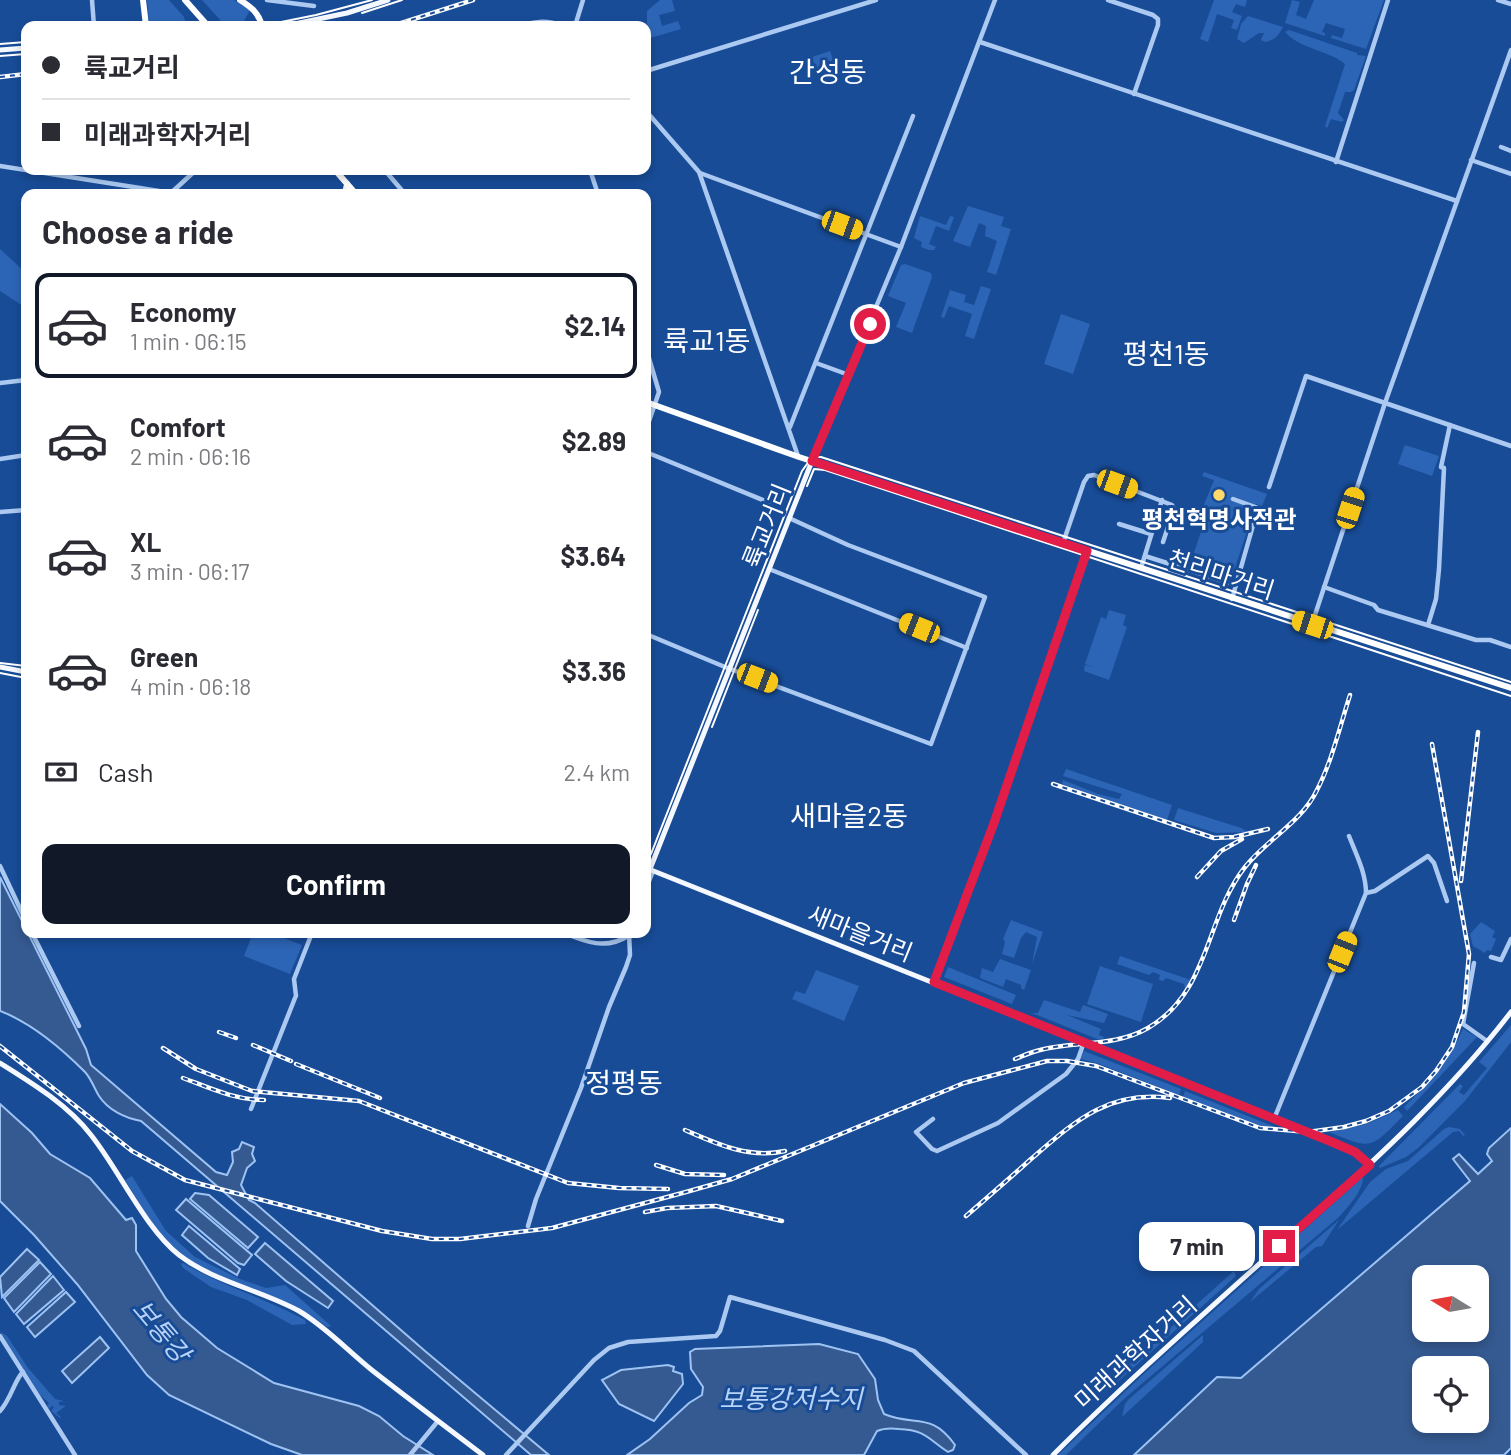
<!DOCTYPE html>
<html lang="en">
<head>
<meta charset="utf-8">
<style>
  :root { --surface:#fff; --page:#f2f2f3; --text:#2b2b33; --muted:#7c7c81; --line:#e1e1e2; --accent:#111827 }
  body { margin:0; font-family:Barlow,"Noto Sans KR",sans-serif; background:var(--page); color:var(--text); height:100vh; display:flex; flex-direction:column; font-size:26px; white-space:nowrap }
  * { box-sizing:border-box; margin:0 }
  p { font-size:23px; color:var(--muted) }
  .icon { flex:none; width:38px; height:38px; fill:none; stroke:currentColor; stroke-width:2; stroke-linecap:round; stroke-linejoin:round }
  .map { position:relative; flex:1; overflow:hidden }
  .side { position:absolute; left:21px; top:189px; width:630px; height:749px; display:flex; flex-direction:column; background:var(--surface); border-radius:14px; box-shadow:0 4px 10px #0003 }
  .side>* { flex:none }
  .banner { position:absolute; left:21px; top:21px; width:630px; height:154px; border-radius:14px; box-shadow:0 4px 10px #0003; display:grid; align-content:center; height:154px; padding:0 21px; background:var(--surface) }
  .needle { width:46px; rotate:281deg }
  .fabs { position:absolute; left:1412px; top:1265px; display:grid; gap:14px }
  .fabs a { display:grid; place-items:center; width:77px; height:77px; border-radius:14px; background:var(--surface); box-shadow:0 4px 10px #0003; font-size:35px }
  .end { position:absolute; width:32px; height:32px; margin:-16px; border:9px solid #e11d48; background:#fff; box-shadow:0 0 0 4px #fff }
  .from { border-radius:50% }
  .bubble { position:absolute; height:49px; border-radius:14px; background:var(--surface); box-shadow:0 4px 10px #0003; font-size:23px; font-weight:700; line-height:49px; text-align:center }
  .car { position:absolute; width:21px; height:42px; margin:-21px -10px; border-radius:9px; box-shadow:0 0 5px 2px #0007; background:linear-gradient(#f5c518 24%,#345 0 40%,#f5c518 0 76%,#345 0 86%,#f5c518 0) }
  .banner b { display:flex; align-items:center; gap:24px; height:66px; font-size:26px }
  .banner b+b { border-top:2px solid var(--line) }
  .banner i { width:18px; height:18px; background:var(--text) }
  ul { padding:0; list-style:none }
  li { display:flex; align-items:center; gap:21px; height:105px; margin:0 14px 10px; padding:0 7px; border:4px solid transparent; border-radius:14px }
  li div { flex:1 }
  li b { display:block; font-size:26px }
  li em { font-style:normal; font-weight:700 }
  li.selected { border-color:var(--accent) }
  li>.icon { width:63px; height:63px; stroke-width:1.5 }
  h2 { padding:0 21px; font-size:32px; line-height:84px }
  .pay { display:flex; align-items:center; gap:18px; height:77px; padding:0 21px; font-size:26px }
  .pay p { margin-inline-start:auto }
  .primary-button { display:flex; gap:14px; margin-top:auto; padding:14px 21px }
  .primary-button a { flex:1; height:80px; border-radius:14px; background:var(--accent); color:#fff; font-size:28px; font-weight:700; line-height:80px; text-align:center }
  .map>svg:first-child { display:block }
</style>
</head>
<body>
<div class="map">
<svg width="1511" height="1455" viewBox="0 0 1511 1455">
  <rect width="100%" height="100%" fill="#184c97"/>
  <g fill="#2c65b5">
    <path d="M147 0H169L184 17 187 26H153L149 23Z"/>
    <path d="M202 0H234L250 10 244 21 223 23Z"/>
    <path d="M660 0H672L675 11 659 15 662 26 678 21 681 29 647 39V11Z"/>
    <path d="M1214 0H1247L1245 7 1236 4 1232 12 1242 16 1237 30 1231 28 1234 20 1217 14 1208 42 1200 39Z"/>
    <path d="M1292 0 1300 2 1296 15 1306 19 1314 0H1384L1366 49 1331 38 1332 35 1342 38 1345 29 1326 23 1322 32 1325 33V36L1285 23Z"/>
    <path d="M1248 16 1283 27C1278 36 1275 40 1265 42L1261 40 1264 33H1259L1244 43 1237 39 1241 24Z"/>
    <path d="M1289 30 1357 53V55L1366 56 1354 90 1351 92H1345L1338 113 1344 120 1342 122 1331 119 1327 128 1325 126 1345 64C1328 50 1300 49 1285 32Z"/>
    <path d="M830 51 840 78 821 84 812 57Z"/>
    <path d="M968 206 1004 217 1001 226 1011 229 996 275 987 272 997 241 985 236 986 226 979 223 970 247 953 241Z"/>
    <path d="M920 216 946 225 950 216 954 217 949 231 936 226 929 244 936 247 934 250H929L921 247 922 242 914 238Z"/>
    <path d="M0 249 26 273V308L0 291Z"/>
    <path d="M905 264 931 273 932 277 912 333 896 327 906 303 888 296 901 265Z"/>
    <path d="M981 286 991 289 974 339 965 336 972 314 949 306 944 318 941 317 950 290 966 295 964 302 974 305Z"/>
    <path d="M1061 314 1090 324 1073 374 1044 364Z"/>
    <path d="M1405 445 1439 456 1432 476 1398 464Z"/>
    <path d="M1204 472 1267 494 1262 506 1256 504 1231 580 1189 567 1205 520 1203 507 1214 480 1202 476Z"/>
    <path d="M1109 610 1126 615 1123 625 1127 627 1109 680 1084 671 1085 665 1093 667 1085 664 1101 617 1106 619Z"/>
    <path d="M1066 769 1172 805 1167 820 1062 784 1063 780 1098 794 1119 799 1122 794 1063 776Z"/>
    <path d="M1178 808 1241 828 1248 832 1216 833 1174 820Z"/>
    <path d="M1011 920 1043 932 1032 964 1037 937 1026 932 1021 938 1014 958 1002 954 1005 942 1003 939Z"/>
    <path d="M1481 922 1495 931 1492 937 1496 939 1491 951 1487 950 1485 953 1473 946 1470 934Z"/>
    <path d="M253 933H270L302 945 290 974 244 956Z"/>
    <path d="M1120 956 1191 980 1185 989 1184 984 1166 978 1163 981 1159 980 1160 975 1153 972 1149 975 1117 964Z"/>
    <path d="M1000 959 1031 970 1024 990 1021 988V985L1006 979 1003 987 980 978 982 968 993 972Z"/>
    <path d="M1100 966 1153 984 1141 1022 1087 1004Z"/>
    <path d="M948 967 1016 995 1012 1004 944 977Z"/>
    <path d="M816 970 859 986 844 1021 792 999 796 991 805 994Z"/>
    <path d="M1044 1000 1080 1012 1083 1005 1108 1014 1104 1023 1067 1015 1101 1029 1099 1035 1104 1037 1102 1041 1032 1013H1038Z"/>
    <path d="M1511 1025V1042L1465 1101 1418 1148 1406 1157 1380 1168 1379 1166 1460 1084 1463 1086 1459 1092 1464 1095 1487 1068 1479 1062Z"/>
    <path d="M1463 1029 1477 1037 1407 1111 1404 1107C1429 1083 1448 1061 1463 1029Z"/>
    <path d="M1084 1051 1181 1089 1179 1095 1097 1063 1080 1059Z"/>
    <path d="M1185 1091 1280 1129C1245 1124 1214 1110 1183 1097Z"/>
    <path d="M1398 1110 1403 1116C1370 1149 1373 1150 1329 1132L1366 1124Z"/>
    <path d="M1449 1127 1460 1129 1465 1135 1463 1136 1459 1131 1453 1132 1337 1230 1370 1182 1386 1169 1408 1161 1444 1129Z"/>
    <path d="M132 1176 166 1231 195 1257 240 1279 266 1288 285 1285 331 1326 327 1327C286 1294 234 1287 190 1260 161 1242 143 1208 125 1180Z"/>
    <path d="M1363 1177C1363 1191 1348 1207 1339 1217L1125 1398 1066 1455H1058L1148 1370Z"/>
    <path d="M1339 1220 1322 1246 1316 1247 1250 1302 1259 1289Z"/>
    <path d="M183 1263C222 1286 265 1298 305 1320L306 1324 292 1325 247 1300 211 1287 183 1268 181 1264Z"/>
    <path d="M1234 1271 1236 1276 1104 1394 1126 1372 1103 1393 1101 1390Z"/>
    <path d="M0 1331 7 1336 28 1368 55 1399 64 1401 59 1402V1405L66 1406 56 1413 61 1417 60 1418 51 1411 54 1407 52 1406 49 1409 47 1405 49 1403 40 1395Z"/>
    <path d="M1203 1335V1342L1122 1417 1125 1404 1129 1399Z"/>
  </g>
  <g fill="#355a91" stroke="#9ec3f3" stroke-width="2" fill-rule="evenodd">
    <path d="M0 877 86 1049 91 1065 216 1172 227 1175 233 1162 232 1152 239 1149 242 1142 254 1147 252 1154 255 1161 247 1168 241 1185 249 1200 255 1203 425 1351 549 1455H531L141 1121C125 1118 108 1110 99 1096 94 1088 92 1080 85 1072 61 1048 32 1023 0 1011Z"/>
    <path d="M0 1104 32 1133 50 1154 90 1178 126 1220 132 1218 136 1225V1251L166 1299 181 1317 217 1348 274 1383 359 1406 379 1416 403 1436 433 1455H302L271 1444 169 1395 147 1375 77 1284 34 1235 0 1201Z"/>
    <path d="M1511 1128V1448L1504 1455H1134L1217 1377 1241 1378 1470 1181 1453 1159 1459 1154 1478 1174 1492 1161 1487 1154 1489 1148ZM1424 1278H1477V1330H1424ZM1424 1368H1477V1421H1424Z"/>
    <path d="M195 1193 209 1195 258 1237 248 1248 190 1199Z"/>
    <path d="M186 1199 252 1255 244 1265 238 1263 176 1210Z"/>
    <path d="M189 1226 240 1269 237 1275 208 1258 182 1235Z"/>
    <path d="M265 1243 333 1301 328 1308 286 1281 255 1254Z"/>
    <path d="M27 1249 39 1260 2 1297 0 1277Z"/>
    <path d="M40 1262 51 1274 14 1312 4 1298Z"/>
    <path d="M53 1276 64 1290 24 1324 16 1314Z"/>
    <path d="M66 1292 75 1302 35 1337 27 1327Z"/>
    <path d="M100 1337 109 1348 72 1383 62 1371Z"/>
    <path d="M819 1344 858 1354 875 1379 878 1400 884 1414C915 1427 931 1411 955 1445L953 1450 948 1452C928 1439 926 1430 899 1429 891 1428 884 1428 877 1431L864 1455H627L650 1439 689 1403 702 1395 703 1387 691 1369 690 1352 695 1349Z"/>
    <path d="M668 1365 674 1367 673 1371 682 1374 683 1384 654 1421 619 1404 602 1380 621 1370Z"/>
  </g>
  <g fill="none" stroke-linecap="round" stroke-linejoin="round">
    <g stroke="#abc9f1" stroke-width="4.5">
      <path d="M92 0 94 26"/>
      <path d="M267 0 314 6"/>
      <path d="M1108 0 1153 15 1158 19V25L1134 94"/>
      <path d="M1498 0 1511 4"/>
      <path d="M517 26C533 22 546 19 562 26"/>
      <path d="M575 26 583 0"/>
      <path d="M980 42 1457 201"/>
      <path d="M646 71 876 0"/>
      <path d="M646 111 699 172 798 456"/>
      <path d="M1501 147 1511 151"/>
      <path d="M1471 160 1511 174"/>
      <path d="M1336 162 1388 0"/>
      <path d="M0 166 178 194"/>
      <path d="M389 170 388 174 405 194"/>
      <path d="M590 170 598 194"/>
      <path d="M700 173 901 247"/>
      <path d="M172 192 196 170"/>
      <path d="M646 348 659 392 646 430"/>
      <path d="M816 363 849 375"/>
      <path d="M23 381 26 428"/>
      <path d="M0 383 26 380"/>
      <path d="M790 427 913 116"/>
      <path d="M646 452 770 503"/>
      <path d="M0 459 26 455"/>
      <path d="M812 461 901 247 995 0"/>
      <path d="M1269 487 1306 376 1511 446"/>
      <path d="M0 512 26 510"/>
      <path d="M1119 524 1151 534"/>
      <path d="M1063 543 1084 482 1088 476 1094 475 1172 505 1174 509 1163 542"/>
      <path d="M1145 556 1236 585"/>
      <path d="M1141 568 1162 500"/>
      <path d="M769 569 967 648"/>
      <path d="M1324 587 1374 605 1378 610 1476 640H1490L1511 647"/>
      <path d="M1232 599 1258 508 1233 499"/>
      <path d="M1312 624 1385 403 1511 50"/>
      <path d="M1428 625 1436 599 1439 569 1444 468 1441 467 1450 425"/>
      <path d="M646 634 725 667 931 744 985 597 848 545 789 518"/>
      <path d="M0 866 26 921"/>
      <path d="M646 889 653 871"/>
      <path d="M1366 893 1375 891 1428 856 1434 863 1447 901"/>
      <path d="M32 933 79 1026"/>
      <path d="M564 933C586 942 606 950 628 936"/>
      <path d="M1491 957 1501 960 1511 939"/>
      <path d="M1474 963 1463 1024 1487 1041"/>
      <path d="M934 982 994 823 1087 551"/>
      <path d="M296 996 294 979 312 933"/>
      <path d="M251 1109 295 998"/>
      <path d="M933 1119 916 1132 932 1149 937 1151 998 1123 1066 1074 1078 1059 1084 1042"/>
      <path d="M1274 1119 1366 893C1366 873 1356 854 1349 836"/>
      <path d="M528 1226 536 1199 581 1088 609 1007 626 967 630 955 629 933"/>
      <path d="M0 1336 75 1455"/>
      <path d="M0 1411C11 1399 15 1379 23 1372"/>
      <path d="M410 1455 438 1421"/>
      <path d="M506 1455 594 1360 609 1348 628 1342 716 1336 720 1331 730 1297 885 1340 914 1351 1026 1455"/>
    </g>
    <g stroke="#f5f9ff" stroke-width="5">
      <path d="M285 26 347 13 388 0"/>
      <path d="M0 50 26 48"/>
      <path d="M344 194 347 183"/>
      <path d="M0 667 26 672"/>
      <path d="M646 868 1332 1142 1355 1152 1370 1165"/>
      <path d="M650 869 812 461"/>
      <path d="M0 1063C32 1083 68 1105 91 1135 119 1170 145 1228 179 1255 214 1282 261 1290 299 1311 326 1327 348 1351 373 1371 409 1399 446 1427 483 1455"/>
      <path d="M1053 1455C1134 1374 1222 1298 1307 1221 1379 1157 1452 1089 1511 1012"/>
    </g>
    <g stroke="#fff" stroke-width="6">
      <path d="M143 0 146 26"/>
      <path d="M185 0 208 26"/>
      <path d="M240 0C251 7 259 13 262 26"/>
      <path d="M335 170 356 194"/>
      <path d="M646 402 799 457 1511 688"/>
    </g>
    <g stroke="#fff" stroke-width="2">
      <path d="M362 13 402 0"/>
      <path d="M261 26 316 15 372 0"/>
      <path d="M0 44 26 42"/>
      <path d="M0 56 26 54"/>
      <path d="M807 486 814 469 825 470 1511 696"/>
      <path d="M0 663 26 666"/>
      <path d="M0 673 26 678"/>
      <path d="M712 727 758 610"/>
      <path d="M646 859 651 854 802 471 812 457H821L1511 682"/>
    </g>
    <g stroke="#fff" stroke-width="4.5">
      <g id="rail">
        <path d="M392 26 473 0"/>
        <path d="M0 77 26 74"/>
        <path d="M1053 784 1214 838 1234 837 1268 829"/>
        <path d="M1197 877 1221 851 1242 839"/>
        <path d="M1461 881 1478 732"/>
        <path d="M1234 920 1247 884 1256 865"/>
        <path d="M219 1032 236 1038"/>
        <path d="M253 1045 291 1061"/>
        <path d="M0 1046 132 1151 185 1180 382 1231 432 1239H460L552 1228 686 1192 732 1179 964 1083 1047 1061H1067L1096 1066 1260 1128 1308 1132 1344 1127 1366 1121 1389 1111 1422 1087 1436 1071 1452 1047 1464 1012 1469 954 1432 744"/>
        <path d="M163 1048 196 1069 252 1091 359 1101 568 1183 619 1188 668 1189"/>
        <path d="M1015 1059C1023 1056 1031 1052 1040 1050 1076 1041 1115 1047 1148 1028 1210 992 1205 918 1245 867 1266 840 1302 822 1317 790 1332 761 1340 726 1350 695"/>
        <path d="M296 1064 380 1098"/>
        <path d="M183 1078C210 1088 235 1100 264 1100"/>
        <path d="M685 1130C717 1144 749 1159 785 1151"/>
        <path d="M656 1165 685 1174 724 1175"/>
        <path d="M645 1212 667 1208 716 1206 782 1221"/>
        <path d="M966 1216C988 1197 1010 1178 1031 1159 1074 1122 1108 1090 1170 1098"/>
      </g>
    </g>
    <use href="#rail" stroke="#184c97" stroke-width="2" stroke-dasharray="5" stroke-linecap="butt"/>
  </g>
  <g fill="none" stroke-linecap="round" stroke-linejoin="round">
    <path stroke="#e11d48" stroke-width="9" d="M870 324 812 461 1087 551 994 823 934 982 1332 1142 1355 1152 1370 1165 1279 1246"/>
  </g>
  <circle fill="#ffd96b" stroke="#184c97" stroke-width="2.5" cx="1219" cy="495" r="7"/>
  <g text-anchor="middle" stroke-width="6" stroke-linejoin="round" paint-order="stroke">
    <g font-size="24" font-weight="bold" fill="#fff" stroke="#184c97">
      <text x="1219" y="528">평천혁명사적관</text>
    </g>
    <g font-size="24" fill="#fff" stroke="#184c97">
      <text transform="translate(767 526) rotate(-68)" y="8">륙교거리</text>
      <text transform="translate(1221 575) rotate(18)" y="8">천리마거리</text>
      <text transform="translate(860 934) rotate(22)" y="8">새마을거리</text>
      <text transform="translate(1136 1353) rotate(-42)" y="8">미래과학자거리</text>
    </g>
    <g font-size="26" font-style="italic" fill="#b8d3f7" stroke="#184c97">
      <text transform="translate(161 1331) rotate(50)" y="9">보통강</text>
      <text x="791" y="1408">보통강저수지</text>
    </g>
    <g font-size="28" fill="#fff" stroke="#184c97">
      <text x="828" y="82">간성동</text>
      <text x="707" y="351">륙교1동</text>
      <text x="1166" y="364">평천1동</text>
      <text x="849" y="826">새마을2동</text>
      <text x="624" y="1093">정평동</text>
    </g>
  </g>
</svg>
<div class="fabs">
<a><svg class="needle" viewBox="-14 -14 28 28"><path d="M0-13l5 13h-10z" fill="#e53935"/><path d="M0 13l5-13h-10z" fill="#7c7c81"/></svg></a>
<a><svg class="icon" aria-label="locate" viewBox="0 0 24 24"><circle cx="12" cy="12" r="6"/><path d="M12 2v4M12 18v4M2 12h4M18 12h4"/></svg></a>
</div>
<i class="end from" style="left:870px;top:324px"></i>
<i class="end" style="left:1279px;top:1246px"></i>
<div class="bubble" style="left:1139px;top:1222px;width:116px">7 min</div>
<i class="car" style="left:842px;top:225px;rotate:110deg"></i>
<i class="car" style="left:1117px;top:484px;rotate:110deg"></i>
<i class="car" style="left:1350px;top:508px;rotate:18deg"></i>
<i class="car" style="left:1312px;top:625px;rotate:288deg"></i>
<i class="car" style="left:919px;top:628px;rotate:292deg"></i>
<i class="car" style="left:757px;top:678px;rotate:111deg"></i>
<i class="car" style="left:1342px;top:952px;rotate:22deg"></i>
<div class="banner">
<b><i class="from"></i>륙교거리</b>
<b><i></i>미래과학자거리</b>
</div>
<section class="side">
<h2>Choose a ride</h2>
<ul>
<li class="selected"><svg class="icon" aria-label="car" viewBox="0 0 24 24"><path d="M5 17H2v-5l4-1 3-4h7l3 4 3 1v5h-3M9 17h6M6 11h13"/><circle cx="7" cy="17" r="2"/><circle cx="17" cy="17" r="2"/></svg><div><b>Economy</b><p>1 min · 06:15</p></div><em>$2.14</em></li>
<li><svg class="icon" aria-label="car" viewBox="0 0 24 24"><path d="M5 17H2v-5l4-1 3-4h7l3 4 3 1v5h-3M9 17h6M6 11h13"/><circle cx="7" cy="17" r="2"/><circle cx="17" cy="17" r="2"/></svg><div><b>Comfort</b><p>2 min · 06:16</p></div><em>$2.89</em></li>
<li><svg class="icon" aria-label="car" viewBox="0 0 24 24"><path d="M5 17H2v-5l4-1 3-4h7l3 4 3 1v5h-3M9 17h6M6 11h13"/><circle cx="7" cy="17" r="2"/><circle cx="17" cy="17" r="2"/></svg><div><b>XL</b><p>3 min · 06:17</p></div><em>$3.64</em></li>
<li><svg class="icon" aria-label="car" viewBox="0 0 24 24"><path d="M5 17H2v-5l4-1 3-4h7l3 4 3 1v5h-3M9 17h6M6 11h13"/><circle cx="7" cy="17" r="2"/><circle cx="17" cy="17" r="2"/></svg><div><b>Green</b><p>4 min · 06:18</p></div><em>$3.36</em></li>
</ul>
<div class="pay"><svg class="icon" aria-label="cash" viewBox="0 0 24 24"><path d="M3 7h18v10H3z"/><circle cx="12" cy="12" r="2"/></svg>Cash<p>2.4 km</p></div>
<div class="primary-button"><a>Confirm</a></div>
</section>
</div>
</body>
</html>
